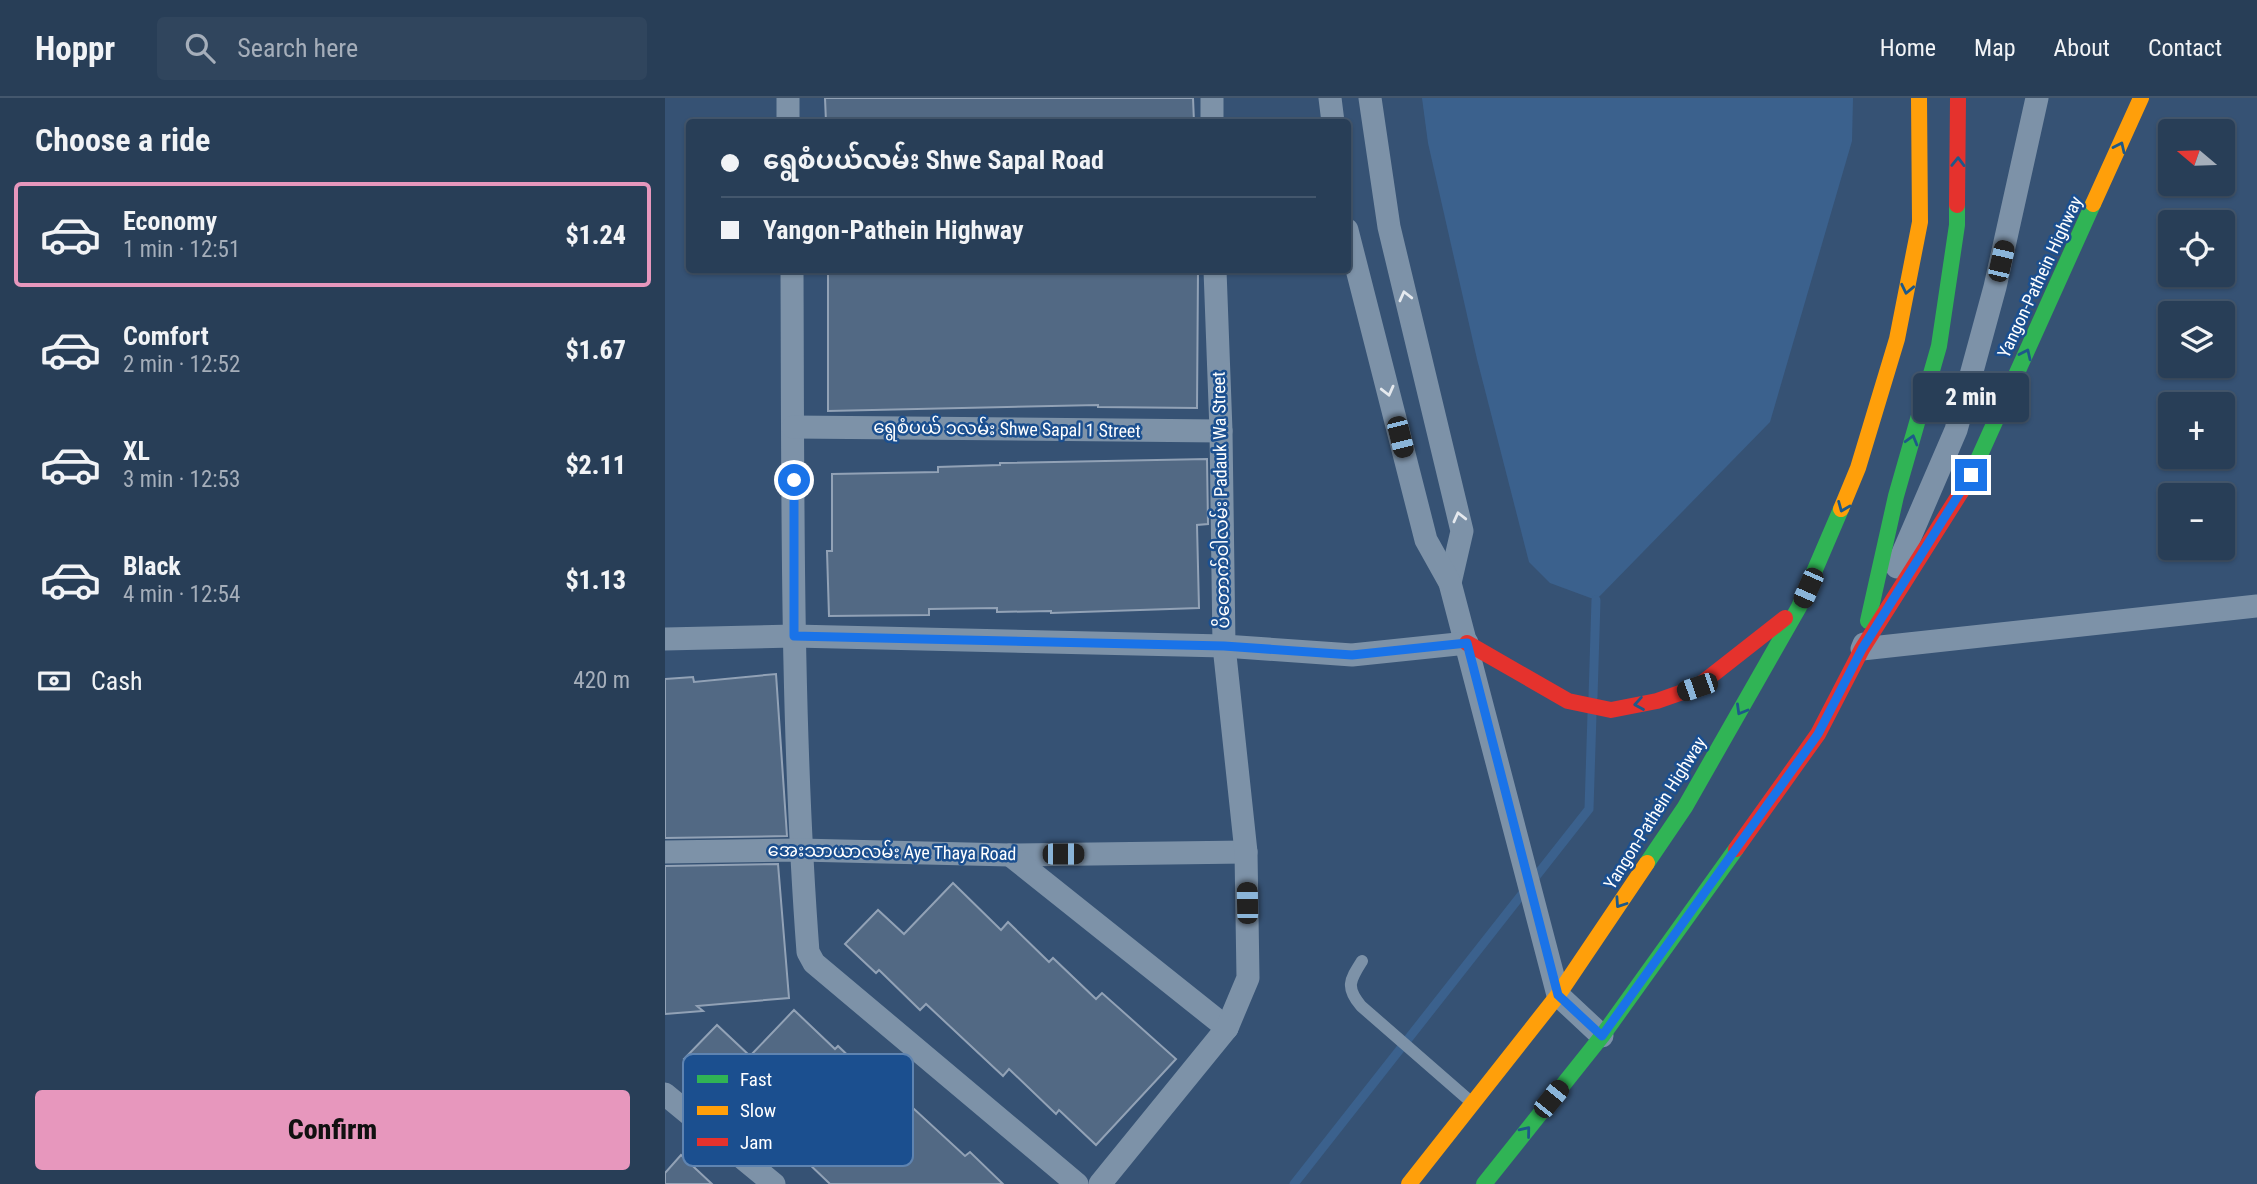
<!DOCTYPE html>
<html lang="en">
<head>
<meta charset="utf-8">
<style>
  :root { --surface:#283e57; --page:#30455d; --text:#f1f3f6; --muted:#a5aeba; --line:#44576d; --accent:#e797bd }
  body { margin:0; font-family:"Roboto Condensed","Noto Sans Myanmar",sans-serif; background:var(--page); color:var(--text); height:100vh; display:flex; flex-direction:column; font-size:26px; white-space:nowrap }
  * { box-sizing:border-box; margin:0 }
  p { font-size:23px; color:var(--muted) }
  .icon { flex:none; width:38px; height:38px; fill:none; stroke:currentColor; stroke-width:2; stroke-linecap:round; stroke-linejoin:round }
  .map { position:relative; flex:1; overflow:hidden }
  .drawer { display:flex; flex-direction:column; background:var(--surface); width:665px }
  .drawer>* { flex:none }
  .banner { position:absolute; left:21px; top:21px; width:665px; height:154px; border-radius:7px; box-shadow:0 2px 5px #0004,0 0 0 2px var(--line); display:grid; align-content:center; height:154px; padding:0 35px; background:var(--surface) }
  .needle { width:46px; rotate:289deg }
  .buttons { position:absolute; left:1493px; top:21px; display:grid; gap:14px }
  .buttons a { display:grid; place-items:center; width:77px; height:77px; border-radius:7px; background:var(--surface); box-shadow:0 2px 5px #0004,0 0 0 2px var(--line); font-size:35px }
  .end { position:absolute; width:32px; height:32px; margin:-16px; border:9px solid #1a73e8; background:#fff; box-shadow:0 0 0 4px #fff }
  .from { border-radius:50% }
  .bubble { position:absolute; height:49px; border-radius:7px; background:var(--surface); box-shadow:0 2px 5px #0004,0 0 0 2px var(--line); font-size:23px; font-weight:800; line-height:49px; text-align:center }
  .car { position:absolute; width:21px; height:42px; margin:-21px -10px; border-radius:9px; box-shadow:0 0 5px 2px #0007; background:linear-gradient(#222 24%,#8ab4d8 0 40%,#222 0 76%,#8ab4d8 0 86%,#222 0) }
  .banner b { display:flex; align-items:center; gap:24px; height:66px; font-size:26px }
  .banner b+b { border-top:2px solid var(--line) }
  .banner i { width:18px; height:18px; background:var(--text) }
  ul { padding:0; list-style:none }
  li { display:flex; align-items:center; gap:21px; height:105px; margin:0 14px 10px; padding:0 21px; border:4px solid transparent; border-radius:7px }
  li div { flex:1 }
  li b { display:block; font-size:26px }
  li em { font-style:normal; font-weight:800 }
  li.active { border-color:var(--accent) }
  li>.icon { width:63px; height:63px; stroke-width:1.5 }
  h2 { padding:0 35px; font-size:32px; line-height:84px }
  .pay { display:flex; align-items:center; gap:18px; height:77px; padding:0 35px; font-size:26px }
  .pay p { margin-inline-start:auto }
  .cta { display:flex; gap:14px; margin-top:auto; padding:14px 35px }
  .cta a { flex:1; height:80px; border-radius:7px; background:var(--accent); color:#111; font-size:28px; font-weight:800; line-height:80px; text-align:center }
  header { display:flex; align-items:center; gap:42px; box-sizing:border-box; height:98px; padding:0 35px; background:var(--surface); border-bottom:2px solid var(--line) }
  header strong { font-size:33px }
  nav { display:flex; gap:38px; margin-inline-start:auto; font-size:24px }
  .search { width:490px; height:63px; background:var(--page); display:flex; align-items:center; gap:18px; box-sizing:border-box; padding:0 24px; border-radius:7px; color:var(--muted); font-size:26px }
  main { display:flex; flex:1; min-height:0 }
  .map>svg:first-child { display:block }
</style>
</head>
<body>
<header>
<strong>Hoppr</strong>
<div class="search"><svg class="icon" aria-label="search" viewBox="0 0 24 24"><circle cx="10" cy="10" r="6"/><path d="M15 15l6 6"/></svg>Search here</div>
<nav><a>Home</a><a>Map</a><a>About</a><a>Contact</a></nav>
</header>
<main>
<section class="drawer">
<h2>Choose a ride</h2>
<ul>
<li class="active"><svg class="icon" aria-label="car" viewBox="0 0 24 24"><path d="M5 17H2v-5l4-1 3-4h7l3 4 3 1v5h-3M9 17h6M6 11h13"/><circle cx="7" cy="17" r="2"/><circle cx="17" cy="17" r="2"/></svg><div><b>Economy</b><p>1 min · 12:51</p></div><em>$1.24</em></li>
<li><svg class="icon" aria-label="car" viewBox="0 0 24 24"><path d="M5 17H2v-5l4-1 3-4h7l3 4 3 1v5h-3M9 17h6M6 11h13"/><circle cx="7" cy="17" r="2"/><circle cx="17" cy="17" r="2"/></svg><div><b>Comfort</b><p>2 min · 12:52</p></div><em>$1.67</em></li>
<li><svg class="icon" aria-label="car" viewBox="0 0 24 24"><path d="M5 17H2v-5l4-1 3-4h7l3 4 3 1v5h-3M9 17h6M6 11h13"/><circle cx="7" cy="17" r="2"/><circle cx="17" cy="17" r="2"/></svg><div><b>XL</b><p>3 min · 12:53</p></div><em>$2.11</em></li>
<li><svg class="icon" aria-label="car" viewBox="0 0 24 24"><path d="M5 17H2v-5l4-1 3-4h7l3 4 3 1v5h-3M9 17h6M6 11h13"/><circle cx="7" cy="17" r="2"/><circle cx="17" cy="17" r="2"/></svg><div><b>Black</b><p>4 min · 12:54</p></div><em>$1.13</em></li>
</ul>
<div class="pay"><svg class="icon" aria-label="cash" viewBox="0 0 24 24"><path d="M3 7h18v10H3z"/><circle cx="12" cy="12" r="2"/></svg>Cash<p>420 m</p></div>
<div class="cta"><a>Confirm</a></div>
</section>
<div class="map">
<svg width="1592" height="1086" viewBox="0 0 1592 1086">
  <rect width="100%" height="100%" fill="#365274"/>
  <path fill="#3b618d" d="M757 0H1188L1187 43 1105 324 931 502 885 485 864 464 812 261 763 45Z"/>
  <g fill="none" stroke-linecap="round" stroke-linejoin="round">
    <g stroke="#3b618d" stroke-width="9">
      <path d="M928 599 931 502"/>
      <path d="M629 1086 924 711 927 616"/>
    </g>
  </g>
  <g fill="#526984" stroke="#92a2b6" stroke-width="2">
    <path d="M160 0H528L529 24H161Z"/>
    <path d="M225 172H533L532 310 433 309V307L163 313V173Z"/>
    <path d="M542 361 543 426 532 427 534 510 386 515V513L332 514V510L264 511V517L164 518 162 453H167V376L273 374V369L335 367V365Z"/>
    <path d="M111 576 122 738 0 740V581L28 579 29 584Z"/>
    <path d="M113 766 124 900 32 908 38 913 0 916V768Z"/>
    <path d="M288 785 336 832 343 824 384 864 388 860 431 901 437 895 511 961 431 1047 394 1012 391 1016 344 971 338 978 261 906 255 912 214 872 211 875 180 846 213 812 239 836Z"/>
    <path d="M129 912 170 951 173 948 217 990 222 986 300 1058 305 1054 338 1086H165L140 1062 136 1067 53 988 50 991 19 961 52 927 85 958Z"/>
    <path d="M16 1057 47 1086H0V1075Z"/>
  </g>
  <g fill="none" stroke-linecap="round" stroke-linejoin="round">
    <path stroke="#7d92a8" stroke-width="12" d="M697 863C685 882 680 889 696 908L805 1003"/>
    <g stroke="#7d92a8" stroke-width="23">
      <path d="M123 0V24"/>
      <path d="M547 0V24"/>
      <path d="M665 0 668 24"/>
      <path d="M705 0 724 129 797 433 785 485"/>
      <path d="M682 132 761 442 785 485 893 897 937 938"/>
      <path d="M127 172C128 399 126 627 143 854L149 865 412 1086"/>
      <path d="M128 329 556 333"/>
      <path d="M1232 469 1291 332 1330 189 1372 0"/>
      <path d="M0 541 129 538 559 548 687 557 802 545"/>
      <path d="M1199 546 1197 551 1592 508"/>
      <path d="M0 754 135 752 345 757 581 754"/>
      <path d="M345 757 562 930"/>
      <path d="M0 996 109 1086"/>
      <path d="M435 1086 562 930 583 880 581 754 559 548 556 333 550 172"/>
    </g>
    <g stroke="#30b455" stroke-width="16">
      <path d="M1296 394 1306 377 1428 106"/>
      <path d="M1203 523 1231 398 1274 248 1292 127V107"/>
      <path d="M982 765 1020 709 1134 509 1176 411"/>
      <path d="M819 1086 937 938 1071 751"/>
    </g>
    <g stroke="#ff9f0a" stroke-width="16">
      <path d="M1428 106 1476 0"/>
      <path d="M1176 411 1193 370 1232 241 1255 124 1254 0"/>
      <path d="M744 1086 893 897 982 765"/>
    </g>
    <g stroke="#e5322d" stroke-width="16">
      <path d="M1292 107 1293 0"/>
      <path d="M802 545 903 603 946 612 992 603 1032 589 1120 520"/>
      <path d="M1071 751 1153 636 1197 551 1296 394"/>
    </g>
  </g>
  <defs><path id="oneway-chevron" d="M-2-3.5L2.5 0L-2 3.5" fill="none" stroke-width="1.6" stroke-linecap="round" stroke-linejoin="round" transform="scale(1.75)"/></defs>
  <g stroke="#1d5989">
    <use href="#oneway-chevron" transform="translate(1455 49) rotate(-65)"/>
    <use href="#oneway-chevron" transform="translate(1293 64) rotate(-89)"/>
    <use href="#oneway-chevron" transform="translate(1242 191) rotate(102)"/>
    <use href="#oneway-chevron" transform="translate(1361 256) rotate(-65)"/>
    <use href="#oneway-chevron" transform="translate(1247 342) rotate(-74)"/>
    <use href="#oneway-chevron" transform="translate(1178 409) rotate(112)"/>
    <use href="#oneway-chevron" transform="translate(974 606) rotate(170)"/>
    <use href="#oneway-chevron" transform="translate(1076 612) rotate(120)"/>
    <use href="#oneway-chevron" transform="translate(955 805) rotate(124)"/>
    <use href="#oneway-chevron" transform="translate(861 1033) rotate(-51)"/>
  </g>
  <g stroke="#e5e9ee">
    <use href="#oneway-chevron" transform="translate(740 198) rotate(-104)"/>
    <use href="#oneway-chevron" transform="translate(723 293) rotate(76)"/>
    <use href="#oneway-chevron" transform="translate(794 419) rotate(-104)"/>
  </g>
  <g fill="none" stroke-linecap="round" stroke-linejoin="round">
    <path stroke="#1a73e8" stroke-width="9" d="M129 382V538L559 548 687 557 802 545 893 897 937 938 1153 636 1197 551 1306 377"/>
  </g>
  <g text-anchor="middle" stroke-width="5" stroke-linejoin="round" paint-order="stroke">
    <g font-size="18" fill="#fff" stroke="#1b4f8f">
      <text transform="translate(1375 179) rotate(-65)" y="6">Yangon-Pathein Highway</text>
      <text transform="translate(342 331) rotate(1)" y="6">ရွေစံပယ် ၁လမ်း Shwe Sapal 1 Street</text>
      <text transform="translate(556 402) rotate(-91)" y="6">ပိတောက်ဝါလမ်း Padauk Wa Street</text>
      <text transform="translate(990 715) rotate(-58)" y="6">Yangon-Pathein Highway</text>
      <text transform="translate(227 754) rotate(1)" y="6">အေးသာယာလမ်း Aye Thaya Road</text>
    </g>
  </g>
  <rect x="18" y="956" width="230" height="112" rx="10" fill="#1b4f8f" stroke="#5f84b1" stroke-width="2"/>
  <rect x="32" y="977" width="31" height="8" fill="#30b455"/>
  <rect x="32" y="1008" width="31" height="9" fill="#ff9f0a"/>
  <rect x="32" y="1040" width="31" height="8" fill="#e5322d"/>
  <g font-size="19" fill="#fff">
    <text x="75" y="988">Fast</text>
    <text x="75" y="1019">Slow</text>
    <text x="75" y="1051">Jam</text>
  </g>
</svg>
<div class="buttons">
<a><svg class="needle" viewBox="-14 -14 28 28"><path d="M0-13l5 13h-10z" fill="#e53935"/><path d="M0 13l5-13h-10z" fill="#a5aeba"/></svg></a>
<a><svg class="icon" aria-label="locate" viewBox="0 0 24 24"><circle cx="12" cy="12" r="6"/><path d="M12 2v4M12 18v4M2 12h4M18 12h4"/></svg></a>
<a><svg class="icon" aria-label="layers" viewBox="0 0 24 24"><path d="M12 4l9 5-9 5-9-5zM3 14l9 5 9-5"/></svg></a>
<a>+</a>
<a>−</a>
</div>
<i class="end from" style="left:129px;top:382px"></i>
<i class="end" style="left:1306px;top:377px"></i>
<div class="bubble" style="left:1248px;top:275px;width:116px">2 min</div>
<i class="car" style="left:1336px;top:163px;rotate:13deg"></i>
<i class="car" style="left:735px;top:339px;rotate:166deg"></i>
<i class="car" style="left:1143px;top:490px;rotate:204deg"></i>
<i class="car" style="left:1032px;top:589px;rotate:251deg"></i>
<i class="car" style="left:398px;top:756px;rotate:90deg"></i>
<i class="car" style="left:582px;top:805px;rotate:359deg"></i>
<i class="car" style="left:886px;top:1001px;rotate:39deg"></i>
<div class="banner">
<b><i class="from"></i>ရွေစံပယ်လမ်း Shwe Sapal Road</b>
<b><i></i>Yangon-Pathein Highway</b>
</div>
</div>
</main>
</body>
</html>
